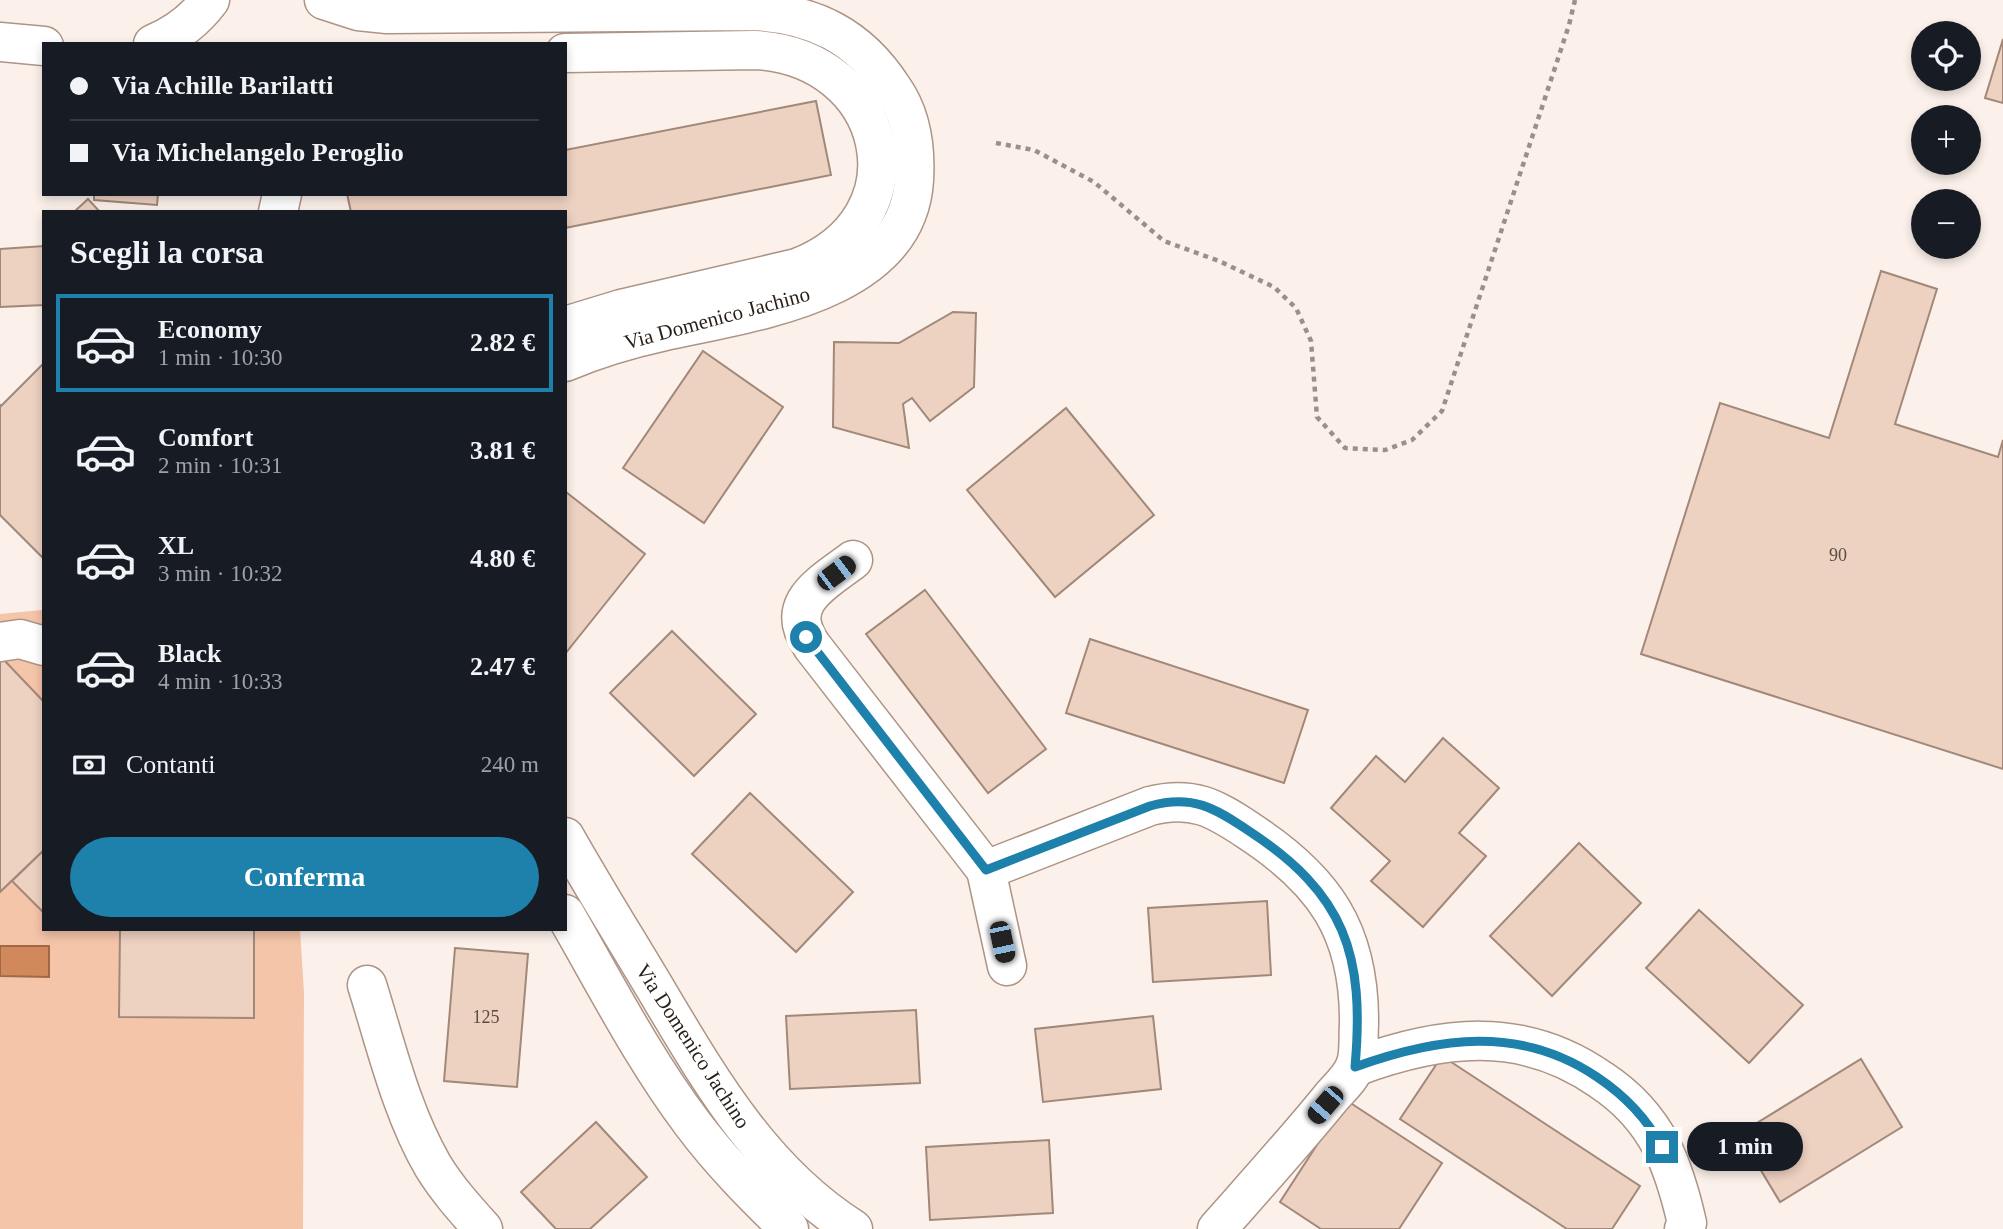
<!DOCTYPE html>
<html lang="it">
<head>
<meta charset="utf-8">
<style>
  :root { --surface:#171b24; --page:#242831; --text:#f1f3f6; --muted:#9ea1a6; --line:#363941; --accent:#1d81ac }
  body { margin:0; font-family:"Times New Roman",serif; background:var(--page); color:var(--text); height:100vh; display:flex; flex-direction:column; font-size:26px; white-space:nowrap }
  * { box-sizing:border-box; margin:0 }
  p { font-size:23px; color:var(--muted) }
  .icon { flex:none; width:38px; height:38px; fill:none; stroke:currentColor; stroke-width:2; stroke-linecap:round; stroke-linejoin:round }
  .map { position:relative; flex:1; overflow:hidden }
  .side { position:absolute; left:42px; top:210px; width:525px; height:721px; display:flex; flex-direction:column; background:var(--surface); border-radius:0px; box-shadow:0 4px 10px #0003 }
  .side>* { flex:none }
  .banner { position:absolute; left:42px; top:42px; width:525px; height:154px; border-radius:0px; box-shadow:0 4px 10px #0003; display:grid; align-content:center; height:154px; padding:0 28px; background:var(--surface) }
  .buttons { position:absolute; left:1911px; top:21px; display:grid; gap:14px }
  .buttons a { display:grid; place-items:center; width:70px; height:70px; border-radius:50%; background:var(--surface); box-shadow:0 4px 10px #0003; font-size:35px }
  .end { position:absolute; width:32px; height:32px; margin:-16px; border:9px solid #1d81ac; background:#fff; box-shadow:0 0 0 4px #fff }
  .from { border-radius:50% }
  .bubble { position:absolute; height:49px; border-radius:24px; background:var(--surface); box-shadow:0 4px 10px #0003; font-size:23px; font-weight:700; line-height:49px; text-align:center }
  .car { position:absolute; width:21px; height:42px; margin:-21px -10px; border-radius:9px; box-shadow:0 0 5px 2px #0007; background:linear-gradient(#222 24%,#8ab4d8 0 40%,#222 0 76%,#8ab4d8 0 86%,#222 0) }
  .banner b { display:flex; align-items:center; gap:24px; height:66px; font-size:26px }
  .banner b+b { border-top:2px solid var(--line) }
  .banner i { width:18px; height:18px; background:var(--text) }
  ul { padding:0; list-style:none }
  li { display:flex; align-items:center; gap:21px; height:98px; margin:0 14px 10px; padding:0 14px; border:4px solid transparent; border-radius:0px }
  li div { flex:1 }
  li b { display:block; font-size:26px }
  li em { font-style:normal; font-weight:700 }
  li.on { border-color:var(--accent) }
  li>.icon { width:63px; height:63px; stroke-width:1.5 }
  h2 { padding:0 28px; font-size:32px; line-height:84px }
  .pay { display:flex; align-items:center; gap:18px; height:77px; padding:0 28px; font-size:26px }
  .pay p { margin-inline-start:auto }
  .action { display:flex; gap:14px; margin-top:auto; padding:14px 28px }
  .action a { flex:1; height:80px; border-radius:42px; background:var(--accent); color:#fff; font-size:28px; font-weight:700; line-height:80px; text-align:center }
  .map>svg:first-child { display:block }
</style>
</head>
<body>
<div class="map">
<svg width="2003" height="1229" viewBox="0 0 2003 1229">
  <rect width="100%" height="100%" fill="#fcf1ea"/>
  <path fill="#f5c5a9" d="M42 610 44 929H300L304 993 303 1229H0V614Z"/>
  <path fill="#d1895b" stroke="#9f6947" stroke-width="2" d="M0 946H49V977L0 976Z"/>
  <g fill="#edd1c1" stroke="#a18879" stroke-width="2">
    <path d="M2003 39V103L1985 98Z"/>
    <path d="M816 101 831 175 565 228V212H351L347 194H565V150Z"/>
    <path d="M94 194H158L157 205 94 200Z"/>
    <path d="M88 199 100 212H74Z"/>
    <path d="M44 246V305L0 307V249Z"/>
    <path d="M1881 271 1937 289 1895 424 1998 457 2003 440V769L1641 654 1720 403 1829 438Z"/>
    <path d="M953 312 976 313 974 387 930 421 912 398 903 404 909 448 833 427 834 342 899 343Z"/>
    <path d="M703 351 783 407 704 523 623 468Z"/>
    <path d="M44 363V559L0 515V405L1 406Z"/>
    <path d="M1066 408 1154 515 1055 597 967 490Z"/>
    <path d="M566 492 645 554 565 654V492Z"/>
    <path d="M925 590 1046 749 988 793 866 634Z"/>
    <path d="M672 631 756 714 694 776 610 693Z"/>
    <path d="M1090 639 1308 710 1284 783 1066 713Z"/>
    <path d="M3 659 44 702V850L0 892V662Z"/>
    <path d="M1443 738 1499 788 1459 833 1486 856 1423 927 1371 881 1390 861 1331 808 1376 756 1405 782Z"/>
    <path d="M750 793 853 892 796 952 692 854Z"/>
    <path d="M1579 843 1641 903 1552 996 1490 936Z"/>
    <path d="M44 850V913L12 881Z"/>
    <path d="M1267 901 1271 975 1153 982 1148 908Z"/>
    <path d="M1699 910 1803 1005 1749 1063 1646 968Z"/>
    <path d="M120 929H254V1018L119 1017Z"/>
    <path d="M455 948 528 954 517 1087 444 1081Z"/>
    <path d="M916 1010 920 1083 790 1089 786 1016Z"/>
    <path d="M1153 1016 1161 1089 1043 1102 1035 1029Z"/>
    <path d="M1442 1056 1640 1186 1612 1229H1567L1400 1119Z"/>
    <path d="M1861 1059 1902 1127 1780 1202 1739 1134Z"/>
    <path d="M1346 1100 1442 1163 1399 1229H1321L1280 1202Z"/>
    <path d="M596 1122 647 1177 590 1229H556L521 1192Z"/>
    <path d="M1049 1140 1053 1213 930 1220 926 1147Z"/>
  </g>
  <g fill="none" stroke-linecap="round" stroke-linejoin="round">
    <g stroke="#ad9485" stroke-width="41">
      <g id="minor">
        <path d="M324 0 358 11 387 14 751 11C813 13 859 36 893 89 912 116 916 147 914 180 907 295 748 312 661 332 629 339 596 349 565 362"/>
        <path d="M0 42 44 46"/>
        <path d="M153 44C175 35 195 20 210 0"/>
        <path d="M565 53 755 50C889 57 927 218 797 268L621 309 565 326"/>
        <path d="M278 212 282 194"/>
        <path d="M853 560C822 584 782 603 812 646L986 870 1150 806C1192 795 1215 808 1249 831 1324 880 1360 931 1359 1024 1358 1036 1360 1055 1355 1066 1351 1078 1337 1090 1329 1100 1293 1144 1255 1186 1217 1229"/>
        <path d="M0 642 20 639 44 646"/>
        <path d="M565 837C595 890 627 941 658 993 711 1082 763 1172 853 1229"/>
        <path d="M986 870 1007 966"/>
        <path d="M565 914C606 985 643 1058 692 1123 721 1162 755 1196 789 1229"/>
        <path d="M367 985C386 1045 401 1111 433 1166 447 1189 465 1209 483 1229"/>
        <path d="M1355 1067C1441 1035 1523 1025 1601 1080 1627 1097 1648 1120 1662 1147 1674 1171 1681 1197 1687 1223L1684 1229"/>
      </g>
    </g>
    <path stroke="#9a8f89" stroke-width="4.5" stroke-dasharray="5 5" stroke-linecap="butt" d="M996 143 1034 150 1094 182 1164 241 1219 261 1274 287 1296 308 1311 341 1317 417 1345 448 1385 450 1412 440 1442 411 1569 25 1575 0"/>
    <use href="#minor" stroke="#fff" stroke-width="38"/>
  </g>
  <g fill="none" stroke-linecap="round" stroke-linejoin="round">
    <path stroke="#1d81ac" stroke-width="9" d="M806 637 986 870 1150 806C1192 794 1215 808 1249 831 1345 894 1365 954 1355 1067 1438 1037 1520 1025 1597 1077 1624 1095 1646 1117 1662 1147"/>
  </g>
  <g text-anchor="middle" stroke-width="5" stroke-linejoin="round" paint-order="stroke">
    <g font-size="18" fill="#5a4c43">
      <text x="1838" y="561">90</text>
      <text x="486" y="1023">125</text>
    </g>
    <g font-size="21" fill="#291f19" stroke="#fff">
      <text transform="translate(717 318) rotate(-15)" y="7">Via Domenico Jachino</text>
      <text transform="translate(693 1046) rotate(57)" y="7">Via Domenico Jachino</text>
    </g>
  </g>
</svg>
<div class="buttons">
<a><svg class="icon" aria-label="locate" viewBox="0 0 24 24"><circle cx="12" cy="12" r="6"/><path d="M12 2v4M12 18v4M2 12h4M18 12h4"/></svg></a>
<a>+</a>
<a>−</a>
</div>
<i class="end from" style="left:806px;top:637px"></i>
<i class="end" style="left:1662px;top:1147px"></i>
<div class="bubble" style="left:1687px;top:1122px;width:116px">1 min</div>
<i class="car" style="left:836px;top:573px;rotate:53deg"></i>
<i class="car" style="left:1002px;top:942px;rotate:168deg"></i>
<i class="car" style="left:1325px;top:1105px;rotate:221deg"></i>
<div class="banner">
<b><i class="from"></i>Via Achille Barilatti</b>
<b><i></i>Via Michelangelo Peroglio</b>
</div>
<section class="side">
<h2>Scegli la corsa</h2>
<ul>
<li class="on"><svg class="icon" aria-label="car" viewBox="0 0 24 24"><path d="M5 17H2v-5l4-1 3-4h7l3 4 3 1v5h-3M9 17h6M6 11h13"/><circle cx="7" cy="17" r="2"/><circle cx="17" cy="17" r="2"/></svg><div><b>Economy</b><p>1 min · 10:30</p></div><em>2.82 €</em></li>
<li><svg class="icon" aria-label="car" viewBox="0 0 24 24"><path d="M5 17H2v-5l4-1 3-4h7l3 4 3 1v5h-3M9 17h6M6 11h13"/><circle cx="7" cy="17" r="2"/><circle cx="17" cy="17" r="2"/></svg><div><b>Comfort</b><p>2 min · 10:31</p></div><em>3.81 €</em></li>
<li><svg class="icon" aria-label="car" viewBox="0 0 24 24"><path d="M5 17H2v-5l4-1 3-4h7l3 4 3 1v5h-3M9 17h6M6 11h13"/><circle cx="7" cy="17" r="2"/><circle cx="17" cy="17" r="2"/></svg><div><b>XL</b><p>3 min · 10:32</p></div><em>4.80 €</em></li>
<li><svg class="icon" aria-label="car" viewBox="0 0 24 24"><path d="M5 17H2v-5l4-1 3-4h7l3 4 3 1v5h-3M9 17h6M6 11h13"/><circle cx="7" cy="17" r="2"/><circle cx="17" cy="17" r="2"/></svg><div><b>Black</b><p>4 min · 10:33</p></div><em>2.47 €</em></li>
</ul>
<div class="pay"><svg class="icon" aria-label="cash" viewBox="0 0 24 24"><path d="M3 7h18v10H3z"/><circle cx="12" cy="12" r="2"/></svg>Contanti<p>240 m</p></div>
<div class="action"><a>Conferma</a></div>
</section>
</div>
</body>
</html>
